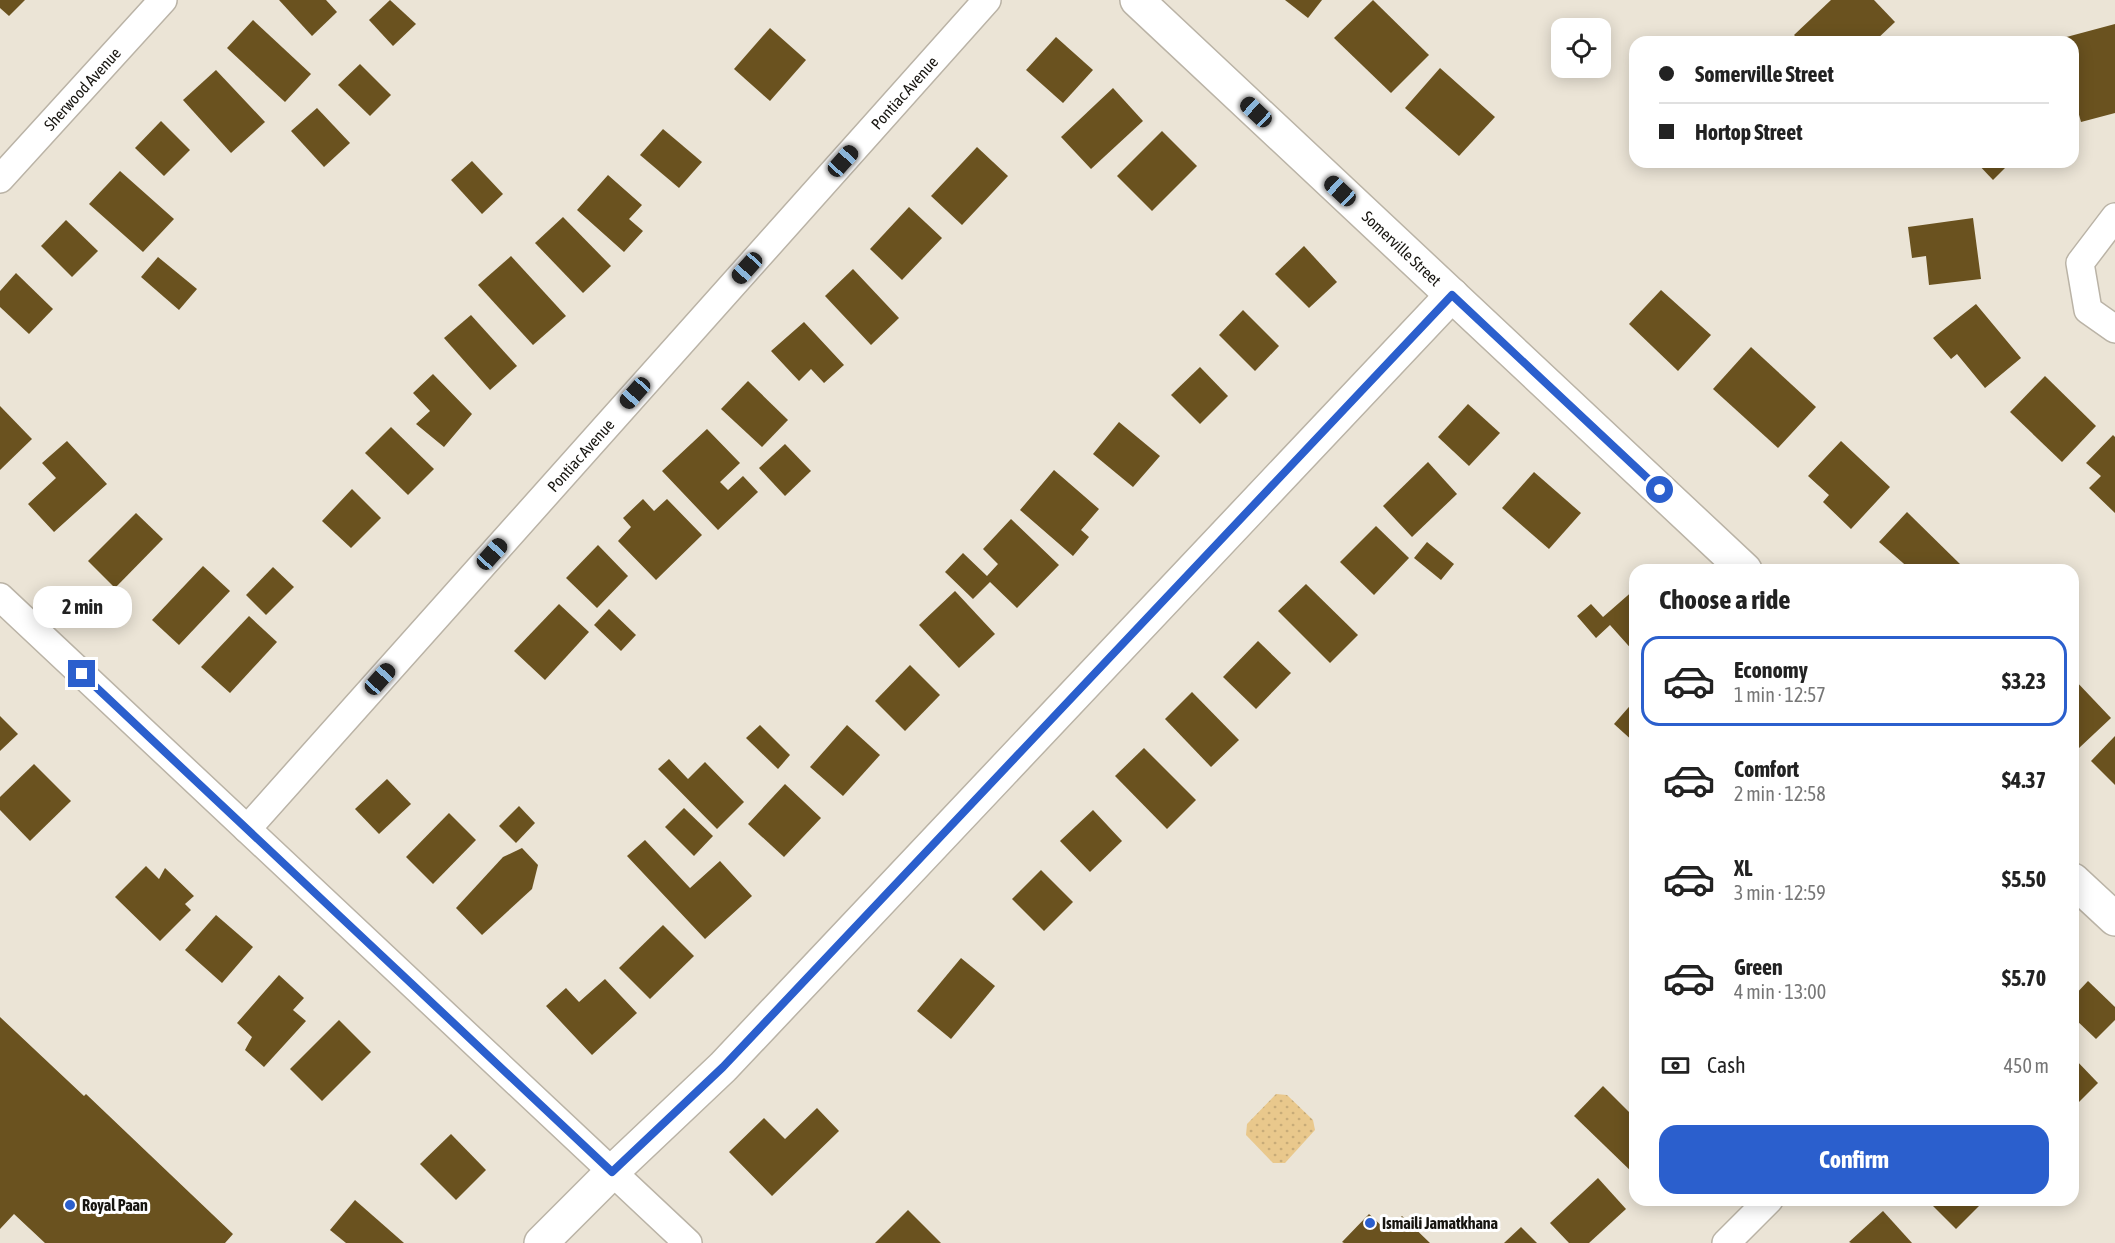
<!DOCTYPE html>
<html lang="en">
<head>
<meta charset="utf-8">
<style>
  :root { --surface:#fff; --page:#f2f2f2; --text:#222; --muted:#767676; --line:#e0e0e0; --accent:#2b5fcd }
  body { margin:0; font-family:"Asap Condensed",sans-serif; background:var(--page); color:var(--text); height:100vh; display:flex; flex-direction:column; font-size:22px; white-space:nowrap }
  * { box-sizing:border-box; margin:0 }
  p { font-size:20px; color:var(--muted) }
  .icon { flex:none; width:33px; height:33px; fill:none; stroke:currentColor; stroke-width:2; stroke-linecap:round; stroke-linejoin:round }
  .map { position:relative; flex:1; overflow:hidden }
  .sheet { position:absolute; left:1629px; top:564px; width:450px; height:642px; display:flex; flex-direction:column; background:var(--surface); border-radius:18px; box-shadow:0 3px 15px #0003 }
  .sheet>* { flex:none }
  .hud { position:absolute; left:1629px; top:36px; width:450px; height:132px; border-radius:18px; box-shadow:0 3px 15px #0003; display:grid; align-content:center; height:132px; padding:0 30px; background:var(--surface) }
  .controls { position:absolute; left:1551px; top:18px; display:grid; gap:12px }
  .controls a { display:grid; place-items:center; width:60px; height:60px; border-radius:12px; background:var(--surface); box-shadow:0 3px 15px #0003; font-size:30px }
  .end { position:absolute; width:27px; height:27px; margin:-14px; border:8px solid #2b5fcd; background:#fff; box-shadow:0 0 0 3px #fff }
  .from { border-radius:50% }
  .bubble { position:absolute; height:42px; border-radius:18px; background:var(--surface); box-shadow:0 3px 15px #0003; font-size:20px; font-weight:700; line-height:42px; text-align:center }
  .car { position:absolute; width:18px; height:36px; margin:-18px -9px; border-radius:8px; box-shadow:0 0 4px 2px #0007; background:linear-gradient(#222 24%,#8ab4d8 0 40%,#222 0 76%,#8ab4d8 0 86%,#222 0) }
  .hud b { display:flex; align-items:center; gap:21px; height:57px; font-size:22px }
  .hud b+b { border-top:2px solid var(--line) }
  .hud i { width:15px; height:15px; background:var(--text) }
  ul { padding:0; list-style:none }
  li { display:flex; align-items:center; gap:18px; height:90px; margin:0 12px 9px; padding:0 18px; border:3px solid transparent; border-radius:18px }
  li div { flex:1 }
  li b { display:block; font-size:22px }
  li em { font-style:normal; font-weight:700 }
  li.on { border-color:var(--accent) }
  li>.icon { width:54px; height:54px; stroke-width:1.5 }
  h2 { padding:0 30px; font-size:27px; line-height:72px }
  .pay { display:flex; align-items:center; gap:15px; height:66px; padding:0 30px; font-size:22px }
  .pay p { margin-inline-start:auto }
  .cta { display:flex; gap:12px; margin-top:auto; padding:12px 30px }
  .cta a { flex:1; height:69px; border-radius:18px; background:var(--accent); color:#fff; font-size:24px; font-weight:700; line-height:69px; text-align:center }
  .map>svg:first-child { display:block }
</style>
</head>
<body>
<div class="map">
<svg width="2115" height="1243" viewBox="0 0 2115 1243">
  <defs>
    <pattern id="green-dots" width="8" height="8" patternUnits="userSpaceOnUse" patternTransform="scale(1.5)"><rect width="8" height="8" fill="#e9c88c"/><path d="M2 2h.1M6 6h.1" fill="none" stroke="#c7ab78" stroke-width="1.8" stroke-linecap="round"/></pattern>
  </defs>
  <rect width="100%" height="100%" fill="#ebe4d6"/>
  <path fill="url(#green-dots)" d="M1276 1094 1287 1095 1313 1120 1315 1130 1285 1163H1273L1246 1135 1247 1124Z"/>
  <g fill="#6a521f">
    <path d="M0 0H25L9 16 0 8Z"/>
    <path d="M279 0H326L337 12 312 36Z"/>
    <path d="M390 0 416 24 393 46 369 20Z"/>
    <path d="M1285 0H1322L1308 18Z"/>
    <path d="M1373 0 1429 55 1391 93 1334 38Z"/>
    <path d="M1831 0H1874L1895 22 1874 42H1801L1794 35Z"/>
    <path d="M253 20 311 74 285 102 227 48Z"/>
    <path d="M2115 24V113L2081 122 2073 93V42H2060L2059 39Z"/>
    <path d="M770 28 806 60 770 101 734 69Z"/>
    <path d="M1056 37 1093 70 1063 103 1026 70Z"/>
    <path d="M360 64 391 95 370 116 338 85Z"/>
    <path d="M1440 68 1495 117 1459 156 1405 108Z"/>
    <path d="M216 70 265 122 231 153 183 100Z"/>
    <path d="M1113 88 1143 121 1091 169 1061 137Z"/>
    <path d="M317 108 350 143 324 167 291 131Z"/>
    <path d="M161 121 190 150 164 176 135 148Z"/>
    <path d="M663 129 702 162 679 188 640 155Z"/>
    <path d="M1162 131 1197 166 1152 211 1117 176Z"/>
    <path d="M977 147 1008 176 962 225 931 196Z"/>
    <path d="M472 161 503 194 482 214 451 180Z"/>
    <path d="M1976 162H2011L1993 180Z"/>
    <path d="M120 171 174 219 143 252 89 204Z"/>
    <path d="M608 175 642 205 629 219 643 231 624 252 577 210Z"/>
    <path d="M909 207 942 238 902 280 870 249Z"/>
    <path d="M563 217 611 266 583 293 535 243Z"/>
    <path d="M1973 218 1981 279 1929 285 1926 256 1912 258 1908 227Z"/>
    <path d="M66 220 98 251 72 277 41 246Z"/>
    <path d="M1304 246 1337 282 1309 308 1275 274Z"/>
    <path d="M511 256 566 316 533 345 478 285Z"/>
    <path d="M158 257 197 289 179 310 141 277Z"/>
    <path d="M853 269 899 318 871 345 825 296Z"/>
    <path d="M16 273 53 309 29 334 0 307V291Z"/>
    <path d="M1661 290 1711 335 1678 371 1629 324Z"/>
    <path d="M1976 304 2021 358 1985 388 1957 354 1951 359 1933 338Z"/>
    <path d="M1243 310 1279 346 1255 371 1219 335Z"/>
    <path d="M471 315 517 366 490 390 444 338Z"/>
    <path d="M804 322 844 365 824 383 811 369 799 381 771 351Z"/>
    <path d="M1751 347 1816 407 1778 448 1713 389Z"/>
    <path d="M1200 367 1228 396 1200 424 1171 395Z"/>
    <path d="M433 374 472 414 444 447 416 424 430 411 413 393Z"/>
    <path d="M2045 376 2096 426 2062 462 2010 412Z"/>
    <path d="M748 381 788 420 762 447 721 409Z"/>
    <path d="M1468 404 1500 433 1469 466 1438 437Z"/>
    <path d="M0 406 32 439 0 470Z"/>
    <path d="M1119 422 1160 456 1133 487 1093 454Z"/>
    <path d="M391 427 434 469 408 495 365 453Z"/>
    <path d="M707 429 740 463 720 482 728 490 743 476 758 492 718 530 662 471Z"/>
    <path d="M2113 435 2115 437V513L2089 488 2101 476 2086 463Z"/>
    <path d="M67 441 107 484 54 532 28 504 56 478 42 463Z"/>
    <path d="M1841 441 1890 487 1851 529 1823 502 1829 495 1808 476Z"/>
    <path d="M785 444 811 471 785 496 759 468Z"/>
    <path d="M1428 462 1457 494 1412 537 1383 506Z"/>
    <path d="M1054 470 1099 509 1081 530 1089 537 1073 556 1020 510Z"/>
    <path d="M1534 472 1581 513 1549 549 1502 508Z"/>
    <path d="M352 489 381 518 351 548 322 521Z"/>
    <path d="M643 499 654 511 667 499 702 535 656 580 618 541 631 527 623 518Z"/>
    <path d="M1907 512 1961 565 1956 570H1911L1879 542Z"/>
    <path d="M136 513 163 539 115 588 88 561Z"/>
    <path d="M1011 519 1059 565 1017 608 990 582 973 599 945 572 963 553 987 576 998 564 983 549Z"/>
    <path d="M1376 526 1409 558 1374 595 1340 562Z"/>
    <path d="M1427 542 1454 564 1441 580 1414 558Z"/>
    <path d="M598 545 628 576 597 608 566 578Z"/>
    <path d="M203 566 230 591 179 645 152 620Z"/>
    <path d="M273 567 294 587 266 615 246 595Z"/>
    <path d="M1306 584 1358 635 1330 663 1278 611Z"/>
    <path d="M1635 589V653L1610 625 1596 638 1577 616 1591 604 1603 617Z"/>
    <path d="M955 591 995 634 959 668 919 625Z"/>
    <path d="M559 604 589 632 545 680 514 651Z"/>
    <path d="M609 609 636 635 621 651 594 625Z"/>
    <path d="M249 616 277 642 230 693 201 667Z"/>
    <path d="M1258 641 1291 673 1256 709 1223 677Z"/>
    <path d="M910 665 940 695 905 731 875 701Z"/>
    <path d="M2073 678 2111 718 2078 749 2073 743Z"/>
    <path d="M1192 692 1239 740 1211 767 1165 719Z"/>
    <path d="M1635 700V743L1614 724Z"/>
    <path d="M0 716 18 734 0 751Z"/>
    <path d="M760 725 790 755 778 769 746 738Z"/>
    <path d="M847 725 880 755 843 796 810 767Z"/>
    <path d="M2115 736V785L2091 761Z"/>
    <path d="M1144 748 1196 800 1167 829 1115 776Z"/>
    <path d="M669 759 688 779 705 762 744 802 717 829 658 769Z"/>
    <path d="M34 764 71 801 30 841 0 810V797Z"/>
    <path d="M387 779 411 804 379 834 355 809Z"/>
    <path d="M785 784 821 818 784 857 748 824Z"/>
    <path d="M519 806 535 823 516 843 499 826Z"/>
    <path d="M684 808 713 836 694 856 665 827Z"/>
    <path d="M1093 810 1122 841 1090 872 1060 841Z"/>
    <path d="M449 813 476 840 433 884 406 857Z"/>
    <path d="M645 840 690 888 720 861 752 896 705 939 627 856Z"/>
    <path d="M522 848 538 865 532 889 482 935 456 908 503 857Z"/>
    <path d="M146 866 159 879 165 868 194 896 185 904 191 910 160 941 115 897Z"/>
    <path d="M1041 870 1073 902 1044 931 1012 899Z"/>
    <path d="M216 915 253 947 222 983 185 950Z"/>
    <path d="M663 925 694 956 650 999 619 968Z"/>
    <path d="M961 958 995 986 951 1039 917 1011Z"/>
    <path d="M279 975 304 998 293 1010 306 1021 264 1067 245 1050 252 1037 237 1023Z"/>
    <path d="M605 979 637 1013 592 1055 546 1006 566 988 579 1002Z"/>
    <path d="M2088 981 2115 1007V1020L2096 1039 2073 1017V997Z"/>
    <path d="M0 1017 84 1096 86 1094 233 1234 225 1243H45L14 1214 0 1229Z"/>
    <path d="M339 1020 371 1052 322 1101 290 1069Z"/>
    <path d="M2073 1057 2098 1083 2073 1108Z"/>
    <path d="M1603 1086 1635 1118V1175L1574 1116Z"/>
    <path d="M817 1108 839 1131 772 1196 729 1152 764 1118 785 1139Z"/>
    <path d="M451 1134 486 1170 456 1200 420 1164Z"/>
    <path d="M1598 1178 1626 1209 1589 1243H1569L1550 1223Z"/>
    <path d="M355 1200 404 1243H346L330 1230Z"/>
    <path d="M1927 1200H1973L1979 1206 1956 1229Z"/>
    <path d="M908 1210 941 1243H875Z"/>
    <path d="M1883 1211 1912 1243H1851L1849 1242Z"/>
    <path d="M1369 1214 1387 1231 1402 1216 1430 1243H1344L1342 1242Z"/>
    <path d="M1521 1227 1537 1243H1504Z"/>
  </g>
  <g fill="none" stroke-linecap="round" stroke-linejoin="round">
    <g stroke="#bab3a6" stroke-width="30">
      <g id="street">
        <path id="s1" d="M0 179 163 0"/>
        <path d="M2115 217 2080 263 2088 310 2115 329"/>
        <path d="M0 597 688 1243"/>
        <path id="s2" d="M247 829 987 0"/>
        <path d="M1726 1243 1769 1200"/>
      </g>
    </g>
    <g stroke="#bab3a6" stroke-width="36">
      <g id="secondary">
        <path id="s3" d="M1137 0 1745 570"/>
        <path d="M2073 880 2115 919"/>
        <path d="M541 1243 612 1172 723 1067 1452 295"/>
      </g>
    </g>
    <use href="#street" stroke="#fff" stroke-width="27"/>
    <use href="#secondary" stroke="#fff" stroke-width="33"/>
  </g>
  <g fill="none" stroke-linecap="round" stroke-linejoin="round">
    <path stroke="#2b5fcd" stroke-width="8" d="M82 674 612 1172 723 1067 1452 295 1660 490"/>
  </g>
  <g fill="#2b5fcd" stroke="#fff" stroke-width="2">
    <circle cx="70" cy="1205" r="6"/>
    <circle cx="1370" cy="1223" r="6"/>
  </g>
  <g text-anchor="middle" stroke-width="6" stroke-linejoin="round" paint-order="stroke">
    <g font-size="16" fill="#171510" stroke="#fff">
      <text dy="6" stroke="none"><textPath href="#s1" startOffset="122">Sherwood Avenue</textPath></text>
      <text dy="6" stroke="none"><textPath href="#s2" startOffset="987">Pontiac Avenue</textPath></text>
      <text dy="6" stroke="none"><textPath href="#s3" startOffset="363">Somerville Street</textPath></text>
      <text dy="6" stroke="none"><textPath href="#s2" startOffset="501">Pontiac Avenue</textPath></text>
    </g>
    <g font-size="16" font-weight="bold" fill="#171510" stroke="#fff" text-anchor="start">
      <text x="82" y="1211">Royal Paan</text>
      <text x="1382" y="1229">Ismaili Jamatkhana</text>
    </g>
  </g>
</svg>
<div class="controls">
<a><svg class="icon" aria-label="locate" viewBox="0 0 24 24"><circle cx="12" cy="12" r="6"/><path d="M12 2v4M12 18v4M2 12h4M18 12h4"/></svg></a>
</div>
<i class="end from" style="left:1660px;top:490px"></i>
<i class="end" style="left:82px;top:674px"></i>
<div class="bubble" style="left:33px;top:586px;width:99px">2 min</div>
<i class="car" style="left:1256px;top:112px;rotate:313deg"></i>
<i class="car" style="left:843px;top:161px;rotate:42deg"></i>
<i class="car" style="left:1340px;top:191px;rotate:313deg"></i>
<i class="car" style="left:747px;top:268px;rotate:222deg"></i>
<i class="car" style="left:635px;top:393px;rotate:222deg"></i>
<i class="car" style="left:492px;top:554px;rotate:42deg"></i>
<i class="car" style="left:380px;top:679px;rotate:42deg"></i>
<div class="hud">
<b><i class="from"></i>Somerville Street</b>
<b><i></i>Hortop Street</b>
</div>
<section class="sheet">
<h2>Choose a ride</h2>
<ul>
<li class="on"><svg class="icon" aria-label="car" viewBox="0 0 24 24"><path d="M5 17H2v-5l4-1 3-4h7l3 4 3 1v5h-3M9 17h6M6 11h13"/><circle cx="7" cy="17" r="2"/><circle cx="17" cy="17" r="2"/></svg><div><b>Economy</b><p>1 min · 12:57</p></div><em>$3.23</em></li>
<li><svg class="icon" aria-label="car" viewBox="0 0 24 24"><path d="M5 17H2v-5l4-1 3-4h7l3 4 3 1v5h-3M9 17h6M6 11h13"/><circle cx="7" cy="17" r="2"/><circle cx="17" cy="17" r="2"/></svg><div><b>Comfort</b><p>2 min · 12:58</p></div><em>$4.37</em></li>
<li><svg class="icon" aria-label="car" viewBox="0 0 24 24"><path d="M5 17H2v-5l4-1 3-4h7l3 4 3 1v5h-3M9 17h6M6 11h13"/><circle cx="7" cy="17" r="2"/><circle cx="17" cy="17" r="2"/></svg><div><b>XL</b><p>3 min · 12:59</p></div><em>$5.50</em></li>
<li><svg class="icon" aria-label="car" viewBox="0 0 24 24"><path d="M5 17H2v-5l4-1 3-4h7l3 4 3 1v5h-3M9 17h6M6 11h13"/><circle cx="7" cy="17" r="2"/><circle cx="17" cy="17" r="2"/></svg><div><b>Green</b><p>4 min · 13:00</p></div><em>$5.70</em></li>
</ul>
<div class="pay"><svg class="icon" aria-label="cash" viewBox="0 0 24 24"><path d="M3 7h18v10H3z"/><circle cx="12" cy="12" r="2"/></svg>Cash<p>450 m</p></div>
<div class="cta"><a>Confirm</a></div>
</section>
</div>
</body>
</html>
